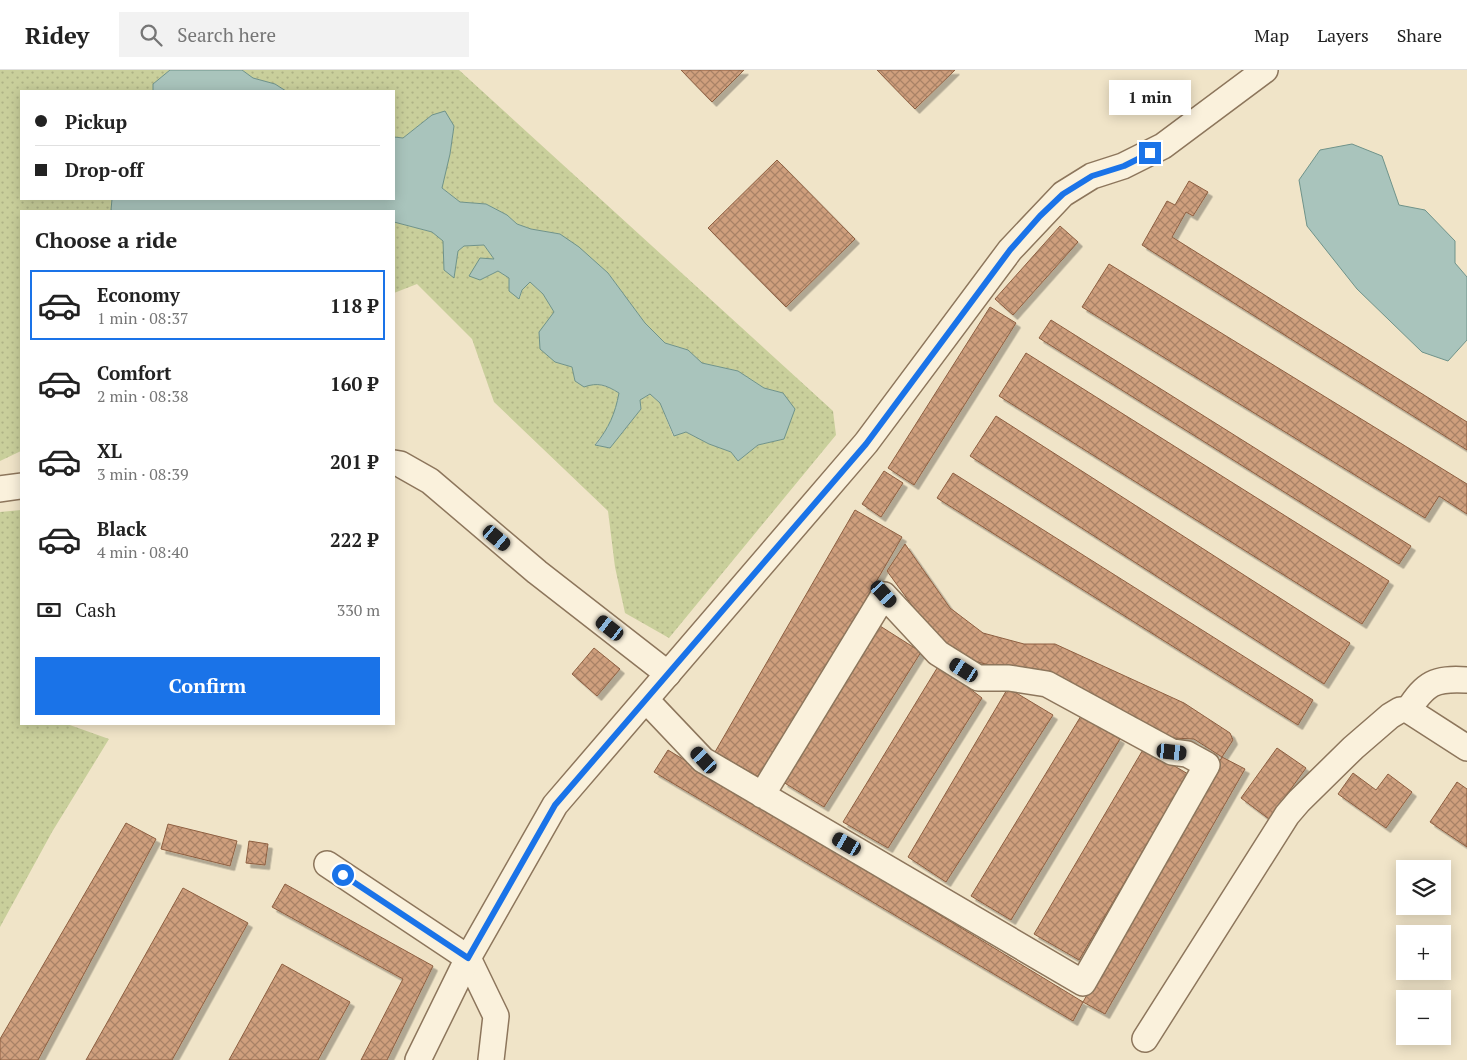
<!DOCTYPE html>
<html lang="en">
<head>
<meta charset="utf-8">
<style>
  :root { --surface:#fff; --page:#f2f2f2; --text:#222; --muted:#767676; --line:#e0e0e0; --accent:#1a73e8 }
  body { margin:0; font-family:"PT Serif",serif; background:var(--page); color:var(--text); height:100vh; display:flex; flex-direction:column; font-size:19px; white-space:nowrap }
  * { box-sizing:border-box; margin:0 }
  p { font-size:16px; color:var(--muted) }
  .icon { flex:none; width:28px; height:28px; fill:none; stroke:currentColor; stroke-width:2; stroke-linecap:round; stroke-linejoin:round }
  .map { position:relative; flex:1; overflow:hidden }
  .details { position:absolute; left:20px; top:140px; width:375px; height:515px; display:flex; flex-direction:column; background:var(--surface); border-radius:0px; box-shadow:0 2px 12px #0003 }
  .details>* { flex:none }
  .guide { position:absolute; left:20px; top:20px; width:375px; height:110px; border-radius:0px; box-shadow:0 2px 12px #0003; display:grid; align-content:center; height:110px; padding:0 15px; background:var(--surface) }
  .fabs { position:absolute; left:1396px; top:790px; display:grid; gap:10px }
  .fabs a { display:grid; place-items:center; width:55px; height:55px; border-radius:0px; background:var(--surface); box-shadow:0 2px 12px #0003; font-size:25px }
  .end { position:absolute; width:22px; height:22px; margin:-11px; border:6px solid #1a73e8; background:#fff; box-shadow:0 0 0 2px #fff }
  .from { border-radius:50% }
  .bubble { position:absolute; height:35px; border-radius:0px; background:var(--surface); box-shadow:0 2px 12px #0003; font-size:16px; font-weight:800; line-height:35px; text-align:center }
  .car { position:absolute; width:15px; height:30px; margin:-15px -8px; border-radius:6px; box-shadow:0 0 4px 1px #0007; background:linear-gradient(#222 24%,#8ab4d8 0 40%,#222 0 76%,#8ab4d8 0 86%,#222 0) }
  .guide b { display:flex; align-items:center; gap:18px; height:48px; font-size:19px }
  .guide b+b { border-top:1px solid var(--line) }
  .guide i { width:12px; height:12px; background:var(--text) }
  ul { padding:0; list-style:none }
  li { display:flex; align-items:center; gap:15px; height:70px; margin:0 10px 8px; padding:0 5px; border:2px solid transparent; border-radius:0px }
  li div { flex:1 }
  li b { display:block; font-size:19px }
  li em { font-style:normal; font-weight:800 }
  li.on { border-color:var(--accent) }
  li>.icon { width:45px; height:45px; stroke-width:1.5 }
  h2 { padding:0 15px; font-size:22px; line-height:60px }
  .pay { display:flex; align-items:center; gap:12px; height:55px; padding:0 15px; font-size:19px }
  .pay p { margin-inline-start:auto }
  .cta { display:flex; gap:10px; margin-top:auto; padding:10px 15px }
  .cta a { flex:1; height:58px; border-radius:0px; background:var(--accent); color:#fff; font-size:20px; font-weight:800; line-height:58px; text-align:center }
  header { display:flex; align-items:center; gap:30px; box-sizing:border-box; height:70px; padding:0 25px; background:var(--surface); border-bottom:1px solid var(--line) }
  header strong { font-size:24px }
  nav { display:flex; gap:28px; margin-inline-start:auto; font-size:18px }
  .search { width:350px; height:45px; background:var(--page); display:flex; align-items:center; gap:12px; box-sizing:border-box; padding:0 18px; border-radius:0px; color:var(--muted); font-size:19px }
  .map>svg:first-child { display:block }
</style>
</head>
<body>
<header>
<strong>Ridey</strong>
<div class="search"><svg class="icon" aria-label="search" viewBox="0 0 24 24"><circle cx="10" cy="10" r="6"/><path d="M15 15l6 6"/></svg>Search here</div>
<nav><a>Map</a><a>Layers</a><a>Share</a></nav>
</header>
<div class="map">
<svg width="1467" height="990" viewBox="0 0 1467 990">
  <defs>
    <pattern id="grass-dots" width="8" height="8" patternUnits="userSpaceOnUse" patternTransform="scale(1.25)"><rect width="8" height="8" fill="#c9cf9b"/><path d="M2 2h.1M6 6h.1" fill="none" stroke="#aeb285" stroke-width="1.8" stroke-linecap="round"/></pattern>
    <pattern id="building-cross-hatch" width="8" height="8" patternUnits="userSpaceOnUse" patternTransform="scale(1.25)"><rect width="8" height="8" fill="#cf9f7d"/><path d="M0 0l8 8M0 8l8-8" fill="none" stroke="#a98266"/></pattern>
    <filter id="shadow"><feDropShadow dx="4.5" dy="4.5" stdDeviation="0" flood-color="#0004"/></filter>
  </defs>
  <rect width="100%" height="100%" fill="#f0e4c8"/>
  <g fill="url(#grass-dots)">
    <path d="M0 0H170L153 14V21H21V129H112L111 140 113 141H21V381L0 391Z"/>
    <path d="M242 0H459L833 341 836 365 669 568 625 543 615 497 608 441 494 332 472 269 417 214 394 223V152L432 162 444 171V199L454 207 458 181 464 176 484 175 494 189 480 210 498 201 509 208 520 228 522 220 530 212 543 224 555 242 540 262 555 292 572 297 575 311C591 313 605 314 619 323 615 345 610 357 595 374L610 378 641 339 640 330 650 324 660 333 673 366 686 362 709 374 731 382 738 391 758 375 784 369 783 323 764 318 738 301 702 293 688 280 665 273 645 253 608 203 560 164 531 159 517 154 507 145 486 134 460 132 441 117 450 84 454 56 432 45 403 68 394 67V21H286L275 14 252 8Z"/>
    <path d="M21 440V654H67L109 669 52 762 0 857V442Z"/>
  </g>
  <g fill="#a9c4bc" stroke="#6f938a">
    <path d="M170 0H242L253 8 275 14 286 21H153V14Z"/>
    <path d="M445 41 454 56 450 84 442 118 460 132 486 134 507 145 517 154 531 159 560 164 579 177 608 203 645 253 665 273 688 280 702 293 738 301 764 318 783 323 795 339 784 369 758 375 738 391 731 382 709 374 686 362 674 366 660 333 650 324 640 330 641 339 610 378 595 375C609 358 615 344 619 323 606 315 598 312 584 317L575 311 572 297 555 292 540 279 539 262 554 242 543 224 530 212 522 220 519 229 509 221V208L498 201 480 210 469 206 480 188 494 189 484 175 464 176 458 181 454 208 444 200 443 171 432 162 394 152V141H113L111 140 112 129H394V67L403 68 432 45Z"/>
    <path d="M1352 74 1382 86 1399 135 1425 140 1455 171V193L1467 207V270L1448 291 1422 282 1357 219 1307 156 1299 110 1320 80Z"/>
  </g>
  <g fill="url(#building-cross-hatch)" stroke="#8d5f41" filter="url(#shadow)">
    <path d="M681 0H744L712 32Z"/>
    <path d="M877 0H955L915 39Z"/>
    <path d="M777 90 855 169 786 237 708 158Z"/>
    <path d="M1189 111 1208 122 1193 146 1186 142 1172 167 1467 352V380L1142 175 1167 131 1175 135Z"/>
    <path d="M1060 156 1078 172 1013 245 995 229Z"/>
    <path d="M1109 194 1467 414V444L1439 426 1425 448 1082 237Z"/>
    <path d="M990 237 1016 253 914 415 888 398Z"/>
    <path d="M1051 250 1411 476 1399 494 1039 268Z"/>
    <path d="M1026 283 1389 511 1362 554 999 326Z"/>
    <path d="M996 346 1350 573 1324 614 970 386Z"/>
    <path d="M884 401 903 413 881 447 862 434Z"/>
    <path d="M953 403 1313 630 1298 655 937 428Z"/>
    <path d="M855 440 902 467 762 709 715 682Z"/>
    <path d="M905 474 950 538 983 563 1024 574H1055L1184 633 1230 663 1233 670 1222 687 1194 669 1172 668 998 597 965 589 935 567 887 501Z"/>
    <path d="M880 556 921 582 824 737 783 712Z"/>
    <path d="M594 578 620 599 597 626 572 604Z"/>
    <path d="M939 595 982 628 888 778 843 752Z"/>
    <path d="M1008 618 1053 645 946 812 908 787Z"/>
    <path d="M1081 646 1120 669 1011 850 971 826Z"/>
    <path d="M1144 678 1188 704 1079 890 1034 864Z"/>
    <path d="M1277 678 1306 698 1269 749 1241 728Z"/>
    <path d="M668 680 1083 932 1073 951 654 702Z"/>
    <path d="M1222 687 1245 699 1105 944 1083 932Z"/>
    <path d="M1353 703 1376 720 1388 704 1412 722 1386 758 1338 724Z"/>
    <path d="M1457 712 1467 719V777L1430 752Z"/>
    <path d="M126 753 156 769 38 990H0V969Z"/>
    <path d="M168 754 237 771 230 796 161 779Z"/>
    <path d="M249 771 268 774 265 795 246 793Z"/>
    <path d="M285 814 433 896 387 990H361L403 909 272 837Z"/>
    <path d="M183 818 248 853 172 990H86Z"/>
    <path d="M282 894 350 932 318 990H229Z"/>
  </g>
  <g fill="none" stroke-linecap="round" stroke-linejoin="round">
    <g stroke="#8d765c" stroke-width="28">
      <g id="minor">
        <path d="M394 393 400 394 430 411 537 502 668 604"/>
        <path d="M0 419 21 416"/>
        <path d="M646 630 703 690 1083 913 1207 695 1187 684 1172 682 1047 614 1009 608H978L938 583 884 525 762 725"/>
        <path d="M1408 640C1426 613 1434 608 1467 610"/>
        <path d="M327 794 468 888 496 946 491 990"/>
        <path d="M1145 969 1287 745 1299 731 1353 678 1390 646 1400 640H1408L1467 678"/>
        <path d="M418 990 468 888 555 735 866 373 1010 180 1063 124 1092 106 1123 96 1163 76 1265 0"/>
      </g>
    </g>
    <use href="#minor" stroke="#faf1dc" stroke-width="25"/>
  </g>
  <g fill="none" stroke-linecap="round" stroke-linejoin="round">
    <path stroke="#1a73e8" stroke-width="6" d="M343 805 468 888 555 735 866 374 1010 180 1040 146 1063 124 1092 106 1124 96 1150 83"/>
  </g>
</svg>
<div class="fabs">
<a><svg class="icon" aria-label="layers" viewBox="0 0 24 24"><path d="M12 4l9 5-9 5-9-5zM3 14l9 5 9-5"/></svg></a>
<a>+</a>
<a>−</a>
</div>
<i class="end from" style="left:343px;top:805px"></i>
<i class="end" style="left:1150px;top:83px"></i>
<div class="bubble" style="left:1109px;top:10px;width:82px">1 min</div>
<i class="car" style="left:497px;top:468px;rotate:130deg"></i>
<i class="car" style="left:884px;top:524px;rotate:138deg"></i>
<i class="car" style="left:610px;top:558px;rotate:308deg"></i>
<i class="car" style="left:964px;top:600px;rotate:302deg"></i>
<i class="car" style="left:1172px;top:682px;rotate:96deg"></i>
<i class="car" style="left:704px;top:690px;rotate:317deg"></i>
<i class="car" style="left:847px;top:774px;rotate:300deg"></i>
<div class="guide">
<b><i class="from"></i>Pickup</b>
<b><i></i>Drop-off</b>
</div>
<section class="details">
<h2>Choose a ride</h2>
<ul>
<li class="on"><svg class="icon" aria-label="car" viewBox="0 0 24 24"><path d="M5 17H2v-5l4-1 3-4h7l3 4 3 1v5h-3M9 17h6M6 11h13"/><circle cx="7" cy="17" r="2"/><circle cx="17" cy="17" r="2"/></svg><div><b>Economy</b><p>1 min · 08:37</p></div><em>118 ₽</em></li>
<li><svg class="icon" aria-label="car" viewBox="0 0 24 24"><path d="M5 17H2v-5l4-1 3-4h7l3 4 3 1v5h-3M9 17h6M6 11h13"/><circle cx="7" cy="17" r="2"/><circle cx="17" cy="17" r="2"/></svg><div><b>Comfort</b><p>2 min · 08:38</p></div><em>160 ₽</em></li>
<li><svg class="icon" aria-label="car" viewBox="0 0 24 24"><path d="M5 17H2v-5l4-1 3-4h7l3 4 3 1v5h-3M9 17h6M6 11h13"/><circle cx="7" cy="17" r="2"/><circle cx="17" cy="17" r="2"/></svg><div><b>XL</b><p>3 min · 08:39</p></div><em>201 ₽</em></li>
<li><svg class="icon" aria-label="car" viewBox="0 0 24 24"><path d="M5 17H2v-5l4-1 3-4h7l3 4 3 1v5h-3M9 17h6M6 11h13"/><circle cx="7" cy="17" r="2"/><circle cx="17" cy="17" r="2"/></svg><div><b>Black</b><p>4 min · 08:40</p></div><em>222 ₽</em></li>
</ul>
<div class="pay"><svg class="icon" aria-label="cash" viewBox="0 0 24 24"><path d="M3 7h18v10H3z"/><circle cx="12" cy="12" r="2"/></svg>Cash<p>330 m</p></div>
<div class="cta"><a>Confirm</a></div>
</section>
</div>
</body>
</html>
